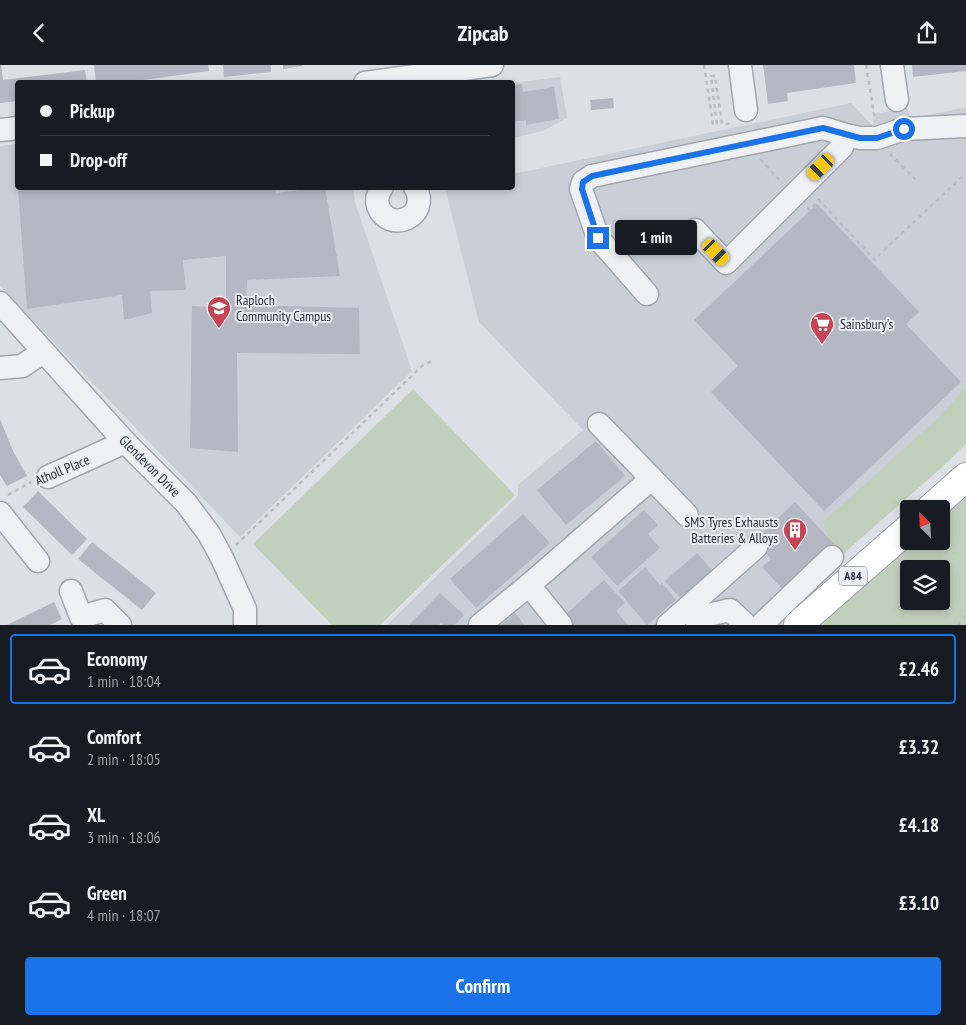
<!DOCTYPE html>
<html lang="en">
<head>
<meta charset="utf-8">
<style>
  :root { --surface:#171b24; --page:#20242c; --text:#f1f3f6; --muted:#9ea1a6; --line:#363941; --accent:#1a73e8 }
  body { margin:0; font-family:"PT Sans Narrow",sans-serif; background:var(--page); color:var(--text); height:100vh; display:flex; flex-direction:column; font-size:19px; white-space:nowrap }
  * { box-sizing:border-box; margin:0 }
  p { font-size:16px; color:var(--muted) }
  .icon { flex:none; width:28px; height:28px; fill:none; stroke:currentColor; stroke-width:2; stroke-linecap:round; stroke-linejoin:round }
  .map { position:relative; height:560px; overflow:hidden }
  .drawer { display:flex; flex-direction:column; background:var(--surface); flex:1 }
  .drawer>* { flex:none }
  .banner { position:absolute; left:15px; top:15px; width:500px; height:110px; border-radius:5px; box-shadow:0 2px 8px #0003; display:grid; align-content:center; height:110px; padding:0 25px; background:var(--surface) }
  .needle { width:32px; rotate:336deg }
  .fabs { position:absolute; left:900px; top:435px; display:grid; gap:10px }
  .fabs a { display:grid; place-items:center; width:50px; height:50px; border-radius:5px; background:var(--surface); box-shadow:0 2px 8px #0003; font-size:25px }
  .end { position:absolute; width:22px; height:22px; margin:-11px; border:6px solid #1a73e8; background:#fff; box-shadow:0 0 0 2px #fff }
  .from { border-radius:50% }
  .bubble { position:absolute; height:35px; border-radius:5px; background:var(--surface); box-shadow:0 2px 8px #0003; font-size:16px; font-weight:700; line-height:35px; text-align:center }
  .car { position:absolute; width:15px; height:30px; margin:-15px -8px; border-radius:6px; box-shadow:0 0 4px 1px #0007; background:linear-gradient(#f5c518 24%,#345 0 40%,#f5c518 0 76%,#345 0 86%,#f5c518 0) }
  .banner b { display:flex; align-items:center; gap:18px; height:48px; font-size:19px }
  .banner b+b { border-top:1px solid var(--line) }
  .banner i { width:12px; height:12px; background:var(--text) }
  ul { padding:9px 0 0; list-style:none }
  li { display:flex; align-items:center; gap:15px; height:70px; margin:0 10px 8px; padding:0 15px; border:2px solid transparent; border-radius:5px }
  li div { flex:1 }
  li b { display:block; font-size:19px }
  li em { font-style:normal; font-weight:700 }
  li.current { border-color:var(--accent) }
  li>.icon { width:45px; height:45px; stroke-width:1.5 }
  .primary-button { display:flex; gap:10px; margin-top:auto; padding:10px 25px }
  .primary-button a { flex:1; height:58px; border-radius:5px; background:var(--accent); color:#fff; font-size:20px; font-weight:700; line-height:58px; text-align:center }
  header { display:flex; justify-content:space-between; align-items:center; height:65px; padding:0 25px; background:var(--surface); font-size:22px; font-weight:700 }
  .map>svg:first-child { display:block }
</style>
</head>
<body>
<header><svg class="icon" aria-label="back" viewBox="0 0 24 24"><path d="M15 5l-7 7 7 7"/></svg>Zipcab<svg class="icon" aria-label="share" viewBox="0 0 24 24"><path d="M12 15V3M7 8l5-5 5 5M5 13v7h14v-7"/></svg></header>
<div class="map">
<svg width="966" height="560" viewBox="0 0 966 560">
  <rect width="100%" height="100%" fill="#dcdfe5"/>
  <g fill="#caced7">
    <path d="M560 12 567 53 543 66 513 73 512 18Z"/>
    <path d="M851 38 873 61 874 49 907 43 911 54 966 42V370L835 496 780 560H387L518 431V420L583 365 479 257 445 123 512 122 513 109Z"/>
    <path d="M17 79 18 122 353 123 355 137 412 306 240 472 0 221V81Z"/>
  </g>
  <g fill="#c1cfbd" fill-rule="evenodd">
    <path d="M966 323V379L940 404 835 496 823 457 936 355Z"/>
    <path d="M413 324 515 430 380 560H332L253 479Z"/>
    <path d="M966 425V560H813L909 476H941V447ZM909 504H941V536H909Z"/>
  </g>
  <g fill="#b3b8c2">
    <path d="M0 0H1L3 15 85 5 87 18H18V36L0 38Z"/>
    <path d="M94 0H208L209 6 121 18H96Z"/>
    <path d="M223 0H271V7L224 12Z"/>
    <path d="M283 0H302V1L283 4Z"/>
    <path d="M763 0H854L856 18 787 28 788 36 768 39Z"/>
    <path d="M912 0H966V6L913 12Z"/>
    <path d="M522 19 523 27 554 22 559 54 526 60V55L512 57V20Z"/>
    <path d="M613 33 614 43 591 45 590 35Z"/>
    <path d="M29 122H275L276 128 325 122 340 211 247 215 246 240 359 243 360 289 237 288 238 387 190 383 192 241 226 243V191L183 195 186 225 150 226 152 248 124 255 122 230 27 244 18 124Z"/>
    <path d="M817 139 919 247 906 259 961 317 824 446 711 327 738 301 694 255Z"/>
    <path d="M0 354 13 386 27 411 7 421 0 410Z"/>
    <path d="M596 376 625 411 566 460 537 425Z"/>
    <path d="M38 426 87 474 72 490 23 442Z"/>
    <path d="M795 437 834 479 783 525 762 502 771 494 754 475Z"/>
    <path d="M644 445 658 460 648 469 660 483 617 521 591 492Z"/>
    <path d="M523 449 550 478 476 543 450 514Z"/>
    <path d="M92 477 156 528 142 545 78 494Z"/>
    <path d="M697 488 712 505 680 533 665 516Z"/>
    <path d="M645 502 660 520 662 518 676 535 647 560 618 526Z"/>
    <path d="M604 515 625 538 616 546 628 560H574L565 550Z"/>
    <path d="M440 528 464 550 455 560H443L441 558 439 560H409Z"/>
    <path d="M54 537 62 554 50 560H7Z"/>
    <path d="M515 548 524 560H501Z"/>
  </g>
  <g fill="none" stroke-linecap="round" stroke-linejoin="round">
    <g stroke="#a2a6af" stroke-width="25">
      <g id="minor">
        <path d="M740 0 746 45"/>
        <path d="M892 0 897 35"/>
        <path d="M365 18 492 0"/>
        <path d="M0 65 18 63"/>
        <path d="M382 122C378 128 376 135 378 141 389 170 432 151 415 122"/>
        <path d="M695 165 726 198 842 82 846 70 860 73H877L904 64 966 61"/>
        <path d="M647 229 598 173 581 124 583 117 592 111 823 63 846 70"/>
        <path d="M0 238 125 377 186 438 209 469 222 493 245 544V560"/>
        <path d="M0 303 22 301 43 287"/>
        <path d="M599 359 687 450"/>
        <path d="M48 412 125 377"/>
        <path d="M0 448 38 496"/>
        <path d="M71 526 81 552 105 545 120 560"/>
        <path d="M695 553 730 545 746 560"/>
        <path d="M480 560 529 520"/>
        <path d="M561 560 529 520 651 414"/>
        <path d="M668 560 756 482"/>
        <path d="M761 560 832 492"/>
      </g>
    </g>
    <g stroke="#9ca3b0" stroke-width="30">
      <g id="major">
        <path d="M930 444 966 412"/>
        <path d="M798 560 909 463"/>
      </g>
    </g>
    <g stroke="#babdc4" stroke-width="2.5" stroke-dasharray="4 4" stroke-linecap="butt">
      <path d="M704 0 713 59H717L711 11H715L722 59H729L730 63"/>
      <path d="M866 0 875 55"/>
      <path d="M890 89 918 117"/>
      <path d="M760 94 782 118"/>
      <path d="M807 143 810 145 819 135 875 195 879 190 966 108"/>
      <path d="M8 430 31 417"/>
      <path d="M236 480 423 300 434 295"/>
      <path d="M958 560 966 549"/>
    </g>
    <use href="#minor" stroke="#eef0f4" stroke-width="22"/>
    <use href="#major" stroke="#fff" stroke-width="28"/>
  </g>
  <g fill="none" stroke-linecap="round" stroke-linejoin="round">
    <path stroke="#1a73e8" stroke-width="6" d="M598 173 582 124 583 117 592 111 823 63 860 73H877L904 64"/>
  </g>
  <defs>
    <g id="university-pin" transform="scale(1.25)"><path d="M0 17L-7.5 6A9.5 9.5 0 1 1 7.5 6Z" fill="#c64554" stroke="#ebeef3"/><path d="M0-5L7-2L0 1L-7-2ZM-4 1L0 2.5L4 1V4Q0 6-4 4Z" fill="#fff"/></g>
    <g id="supermarket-pin" transform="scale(1.25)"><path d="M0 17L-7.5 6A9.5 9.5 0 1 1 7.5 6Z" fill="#c64554" stroke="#ebeef3"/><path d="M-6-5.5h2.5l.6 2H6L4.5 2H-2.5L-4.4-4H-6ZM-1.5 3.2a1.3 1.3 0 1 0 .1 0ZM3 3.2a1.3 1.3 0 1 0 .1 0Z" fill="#fff"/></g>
    <g id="building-pin" transform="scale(1.25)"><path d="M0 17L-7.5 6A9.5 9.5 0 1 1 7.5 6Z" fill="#c64554" stroke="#ebeef3"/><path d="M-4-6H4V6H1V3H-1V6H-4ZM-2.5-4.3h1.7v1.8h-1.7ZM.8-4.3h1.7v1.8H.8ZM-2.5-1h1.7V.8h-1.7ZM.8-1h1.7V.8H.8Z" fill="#fff"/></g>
  </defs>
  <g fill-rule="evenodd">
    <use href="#university-pin" x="219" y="243"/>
    <use href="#supermarket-pin" x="822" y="259"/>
    <use href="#building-pin" x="795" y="465"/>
  </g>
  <g text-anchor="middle" stroke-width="4" stroke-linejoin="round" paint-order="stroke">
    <rect fill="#ebeef3" stroke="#626772" stroke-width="1" x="839" y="501.5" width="28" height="19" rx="4"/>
    <g font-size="12" font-weight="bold" fill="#272d3b">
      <text x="853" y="515">A84</text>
    </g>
    <g font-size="14" fill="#272d3b" stroke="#ebeef3" text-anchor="start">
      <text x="236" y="240">Raploch<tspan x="236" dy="16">Community Campus</tspan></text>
      <text x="840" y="264">Sainsbury's</text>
      <text x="778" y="462" text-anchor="end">SMS Tyres Exhausts<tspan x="778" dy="16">Batteries &amp; Alloys</tspan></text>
    </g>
    <g font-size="14" fill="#272d3b" stroke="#ebeef3">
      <text transform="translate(150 401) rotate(45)" y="5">Glendevon Drive</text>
      <text transform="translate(62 405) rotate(-23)" y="5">Atholl Place</text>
    </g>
  </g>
</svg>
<div class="fabs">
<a><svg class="needle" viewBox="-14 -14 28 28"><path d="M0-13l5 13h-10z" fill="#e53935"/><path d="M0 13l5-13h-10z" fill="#9ea1a6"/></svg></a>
<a><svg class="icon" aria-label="layers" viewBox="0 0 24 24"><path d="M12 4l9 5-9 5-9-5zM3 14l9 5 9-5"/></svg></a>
</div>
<i class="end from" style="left:904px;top:64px"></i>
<i class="end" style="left:598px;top:173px"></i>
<div class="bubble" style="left:615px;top:155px;width:82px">1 min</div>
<i class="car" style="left:821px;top:102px;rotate:226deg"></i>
<i class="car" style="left:716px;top:187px;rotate:136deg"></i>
<div class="banner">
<b><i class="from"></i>Pickup</b>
<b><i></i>Drop-off</b>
</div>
</div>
<section class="drawer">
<ul>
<li class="current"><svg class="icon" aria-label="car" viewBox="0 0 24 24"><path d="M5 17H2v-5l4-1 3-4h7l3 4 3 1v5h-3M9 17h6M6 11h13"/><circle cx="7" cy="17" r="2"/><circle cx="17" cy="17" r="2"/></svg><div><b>Economy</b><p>1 min · 18:04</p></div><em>£2.46</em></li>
<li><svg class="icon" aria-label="car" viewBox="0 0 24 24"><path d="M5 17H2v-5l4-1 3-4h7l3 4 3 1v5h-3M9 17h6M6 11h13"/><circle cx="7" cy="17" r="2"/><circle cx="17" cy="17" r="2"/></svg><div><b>Comfort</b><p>2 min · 18:05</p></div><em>£3.32</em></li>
<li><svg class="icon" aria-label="car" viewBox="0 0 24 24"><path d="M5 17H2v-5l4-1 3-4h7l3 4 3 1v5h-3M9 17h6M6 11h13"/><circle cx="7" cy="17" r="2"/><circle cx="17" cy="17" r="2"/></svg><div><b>XL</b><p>3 min · 18:06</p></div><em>£4.18</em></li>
<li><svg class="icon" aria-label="car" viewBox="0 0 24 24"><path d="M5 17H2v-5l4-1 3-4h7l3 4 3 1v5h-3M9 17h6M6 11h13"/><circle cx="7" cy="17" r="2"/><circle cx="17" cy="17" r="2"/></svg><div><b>Green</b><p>4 min · 18:07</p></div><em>£3.10</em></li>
</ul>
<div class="primary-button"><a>Confirm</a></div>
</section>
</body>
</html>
